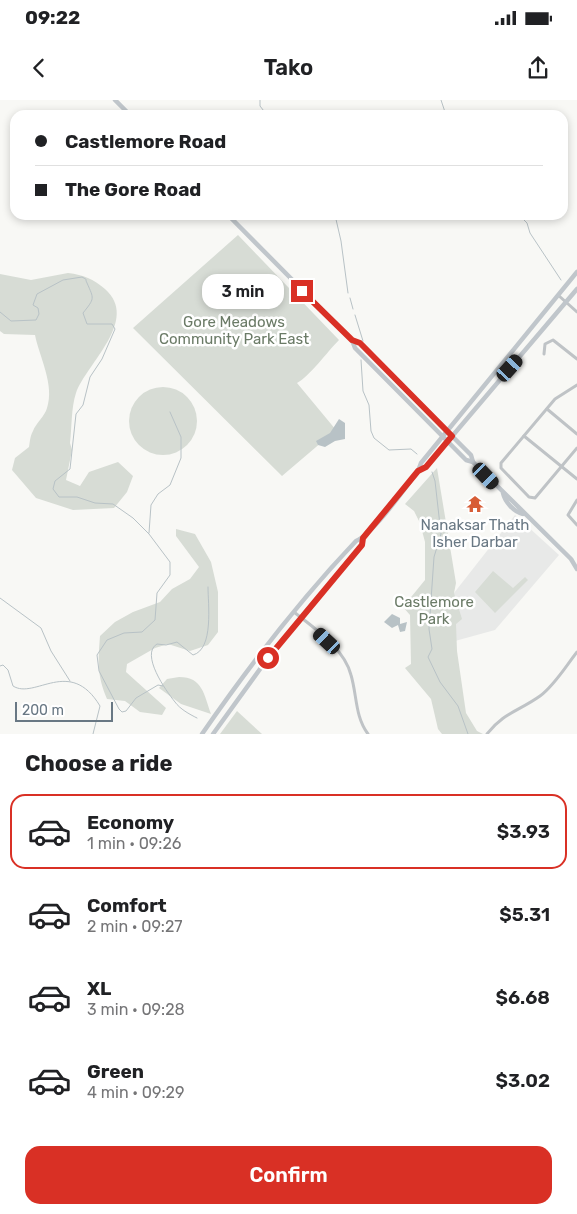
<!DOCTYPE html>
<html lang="en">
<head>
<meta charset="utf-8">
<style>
  :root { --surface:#fff; --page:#f6f6f6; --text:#202124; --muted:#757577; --line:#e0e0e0; --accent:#d93025 }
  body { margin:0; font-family:Rubik,sans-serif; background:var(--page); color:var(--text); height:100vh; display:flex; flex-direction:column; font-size:19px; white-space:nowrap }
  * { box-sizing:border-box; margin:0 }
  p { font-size:16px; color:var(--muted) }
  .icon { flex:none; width:28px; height:28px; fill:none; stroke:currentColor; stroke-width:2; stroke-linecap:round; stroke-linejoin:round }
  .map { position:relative; height:634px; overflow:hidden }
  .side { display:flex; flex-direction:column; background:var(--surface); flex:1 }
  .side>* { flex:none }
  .guide { position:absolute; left:10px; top:10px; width:558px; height:110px; border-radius:15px; box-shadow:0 2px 8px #0003; display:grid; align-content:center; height:110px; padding:0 25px; background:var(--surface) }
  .scale { position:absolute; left:15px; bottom:12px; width:98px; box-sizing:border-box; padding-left:5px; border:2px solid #697884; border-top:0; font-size:14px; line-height:18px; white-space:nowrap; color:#697884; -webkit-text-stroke:4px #fff; paint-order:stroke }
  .end { position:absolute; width:22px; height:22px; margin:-11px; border:6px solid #d93025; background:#fff; box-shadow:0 0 0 2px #fff }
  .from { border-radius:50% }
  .bubble { position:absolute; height:35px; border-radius:15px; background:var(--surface); box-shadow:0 2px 8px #0003; font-size:16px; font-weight:600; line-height:35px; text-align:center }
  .car { position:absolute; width:15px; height:30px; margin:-15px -8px; border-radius:6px; box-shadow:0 0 4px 1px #0007; background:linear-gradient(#222 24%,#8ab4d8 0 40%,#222 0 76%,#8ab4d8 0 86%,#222 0) }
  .guide b { display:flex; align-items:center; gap:18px; height:48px; font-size:19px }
  .guide b+b { border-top:1px solid var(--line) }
  .guide i { width:12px; height:12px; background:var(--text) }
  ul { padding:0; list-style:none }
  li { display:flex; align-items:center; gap:15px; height:75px; margin:0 10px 8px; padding:0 15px; border:2px solid transparent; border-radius:15px }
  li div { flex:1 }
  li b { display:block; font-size:19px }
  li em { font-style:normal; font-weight:600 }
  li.selected { border-color:var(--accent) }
  li>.icon { width:45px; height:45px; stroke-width:1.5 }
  h2 { padding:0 25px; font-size:22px; line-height:60px }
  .primary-button { display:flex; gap:10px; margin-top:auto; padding:10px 25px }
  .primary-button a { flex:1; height:58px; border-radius:15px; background:var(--accent); color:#fff; font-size:20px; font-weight:600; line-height:58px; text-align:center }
  .status { display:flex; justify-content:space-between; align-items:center; height:35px; padding:0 25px; background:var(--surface); direction:ltr }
  .status svg { height:14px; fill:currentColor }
  header { display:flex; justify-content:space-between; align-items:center; height:65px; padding:0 25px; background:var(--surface); font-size:22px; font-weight:600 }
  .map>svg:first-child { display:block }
</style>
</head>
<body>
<div class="status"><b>09:22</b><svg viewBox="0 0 49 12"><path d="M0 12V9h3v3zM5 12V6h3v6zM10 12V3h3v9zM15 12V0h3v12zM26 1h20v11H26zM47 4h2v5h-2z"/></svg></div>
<header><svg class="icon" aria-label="back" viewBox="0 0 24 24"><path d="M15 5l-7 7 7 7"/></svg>Tako<svg class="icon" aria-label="share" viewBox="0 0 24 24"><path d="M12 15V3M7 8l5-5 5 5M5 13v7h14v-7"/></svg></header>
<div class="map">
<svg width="577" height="634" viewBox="0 0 577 634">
  <rect width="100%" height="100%" fill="#f8f8f5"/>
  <path fill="#e8e9e8" d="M515 415 559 455 495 530 455 541 454 493Z"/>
  <g fill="#d7dcd5">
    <path d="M238 135 339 240C327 252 310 276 297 283L336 330 282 376 133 228Z"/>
    <path d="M68 173C84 175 93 179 105 189 140 220 87 263 76 293 71 308 72 327 70 343L72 350 66 380 80 386 89 372 118 362 133 376 127 392 114 408 73 410 36 398 12 370 15 358 29 347C30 342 30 336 33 331 36 323 45 316 47 308 55 285 39 256 35 235L4 234 0 231V174L31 180Z"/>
    <circle cx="163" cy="321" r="34"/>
    <path d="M437 368 456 483 454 493 462 519 456 524 457 551 466 613 477 631 483 634H442L438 629 431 599 405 568 411 564 410 515 403 507 425 480V442L420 423 414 411 405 404Z"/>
    <path d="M176 429 195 434 211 462 218 492V532L208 545 190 551 168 544 155 548 127 564 126 572 166 608 162 615 140 612 125 601 107 599C97 575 98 562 100 536L115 522 133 512 160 502 172 489 190 479 199 467 176 436Z"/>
    <path d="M493 471 513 488 525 477 528 480 495 513 475 492Z"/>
    <path d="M179 577C203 577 204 595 211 614L181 604 159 588 167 579Z"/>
    <path d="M237 611 262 634H220Z"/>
  </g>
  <g fill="#b8c2c6">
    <path d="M339 319 345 323V339L335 341 325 347 318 345 316 341 330 333Z"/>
    <path d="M392 514 400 518V524L407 522 405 531 400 532 398 525 392 528 384 522Z"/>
  </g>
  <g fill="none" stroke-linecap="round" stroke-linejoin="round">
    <g stroke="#b8c2c6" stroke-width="1">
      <path d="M260 0V6L267 15"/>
      <path d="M441 0 446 15"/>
      <path d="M335 115 341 141 348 193"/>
      <path d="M519 115 527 123 530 133 561 180"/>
      <path d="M350 198 353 209"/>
      <path d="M0 212 11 221 36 220 39 214 38 208 33 205 37 194 63 180 82 177C89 181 84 177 87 183 94 199 95 198 83 213L87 224H112L115 229 102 259 90 277 83 305 76 314 70 369 55 381 53 389 59 397H77L95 403 113 404 133 418 149 434 170 462V475L157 493 155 520 142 532 124 533 107 540 97 555 99 571 119 609 122 612 126 611 136 598 158 585 163 586"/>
      <path d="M355 215 363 241"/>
      <path d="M361 260 363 291 369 305 371 331 374 338 389 350 411 349 417 354"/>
      <path d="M432 372 435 381 441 434 434 457 429 529 432 549 428 557 440 582 458 606 468 634"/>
      <path d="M149 433 151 405 158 394 170 385 181 358V337L170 312"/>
      <path d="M0 498 41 528 51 551 70 581"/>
      <path d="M0 566 3 565 8 570 13 586C35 600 70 556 100 606L93 634"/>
      <path d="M197 618C189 614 180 609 175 602 166 591 140 554 157 544L166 545 177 542 193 555C214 549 208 504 208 487"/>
    </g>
    <g stroke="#bfc3c6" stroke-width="3">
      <path d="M558 195 577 212"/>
      <path d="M544 254 545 244 553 240 577 259"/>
      <path d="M577 285 555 299 501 363V368L529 397 535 398 577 348"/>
      <path d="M547 309 577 334"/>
      <path d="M524 336 577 379"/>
      <path d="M577 400 568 415 577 425"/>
      <path d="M294 512C314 528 344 548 351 575 357 595 355 617 368 634"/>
      <path d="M487 634C503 613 519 611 540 596 554 586 566 566 577 552"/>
    </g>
    <g stroke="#c0c6cb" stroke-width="4.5">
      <path d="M115 0 130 15"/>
      <path d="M228 115 352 240 360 243 456 340 471 355 473 362 571 459 577 469"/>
      <path d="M352 240 355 248 466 360 473 362"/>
      <path d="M418 371 426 367 577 189"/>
      <path d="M503 393C505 402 514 412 523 414"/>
      <path d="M202 634C249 566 299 501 356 441 374 433 405 388 418 371L421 363 577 172"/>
      <path d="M213 634 268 558 362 445 363 438"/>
    </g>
  </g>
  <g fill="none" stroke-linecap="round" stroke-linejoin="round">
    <path stroke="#d93025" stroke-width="6" d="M268 558 362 445 363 438 418 371 426 367 452 336 360 243 352 240 302 191"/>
  </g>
  <defs>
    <g id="temple-bare" transform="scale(1.35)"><path d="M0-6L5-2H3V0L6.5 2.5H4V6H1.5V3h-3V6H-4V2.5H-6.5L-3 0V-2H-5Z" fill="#d75d36" stroke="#fff" stroke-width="2.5" paint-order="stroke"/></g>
  </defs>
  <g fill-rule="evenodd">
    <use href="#temple-bare" x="475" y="404"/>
  </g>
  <g text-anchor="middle" stroke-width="5" stroke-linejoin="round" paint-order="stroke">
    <g font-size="15" fill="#6b7b67" stroke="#fff">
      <text x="234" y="227">Gore Meadows<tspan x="234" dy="17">Community Park East</tspan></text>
      <text x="434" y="507">Castlemore<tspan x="434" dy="17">Park</tspan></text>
    </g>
    <g font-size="15" fill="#697884" stroke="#fff">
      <text x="475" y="430">Nanaksar Thath<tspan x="475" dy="17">Isher Darbar</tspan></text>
    </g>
  </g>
</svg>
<div class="scale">200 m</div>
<i class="end from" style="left:268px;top:558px"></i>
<i class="end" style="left:302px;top:191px"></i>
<div class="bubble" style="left:202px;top:174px;width:82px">3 min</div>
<i class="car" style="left:510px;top:268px;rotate:42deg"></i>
<i class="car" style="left:486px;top:376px;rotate:136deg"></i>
<i class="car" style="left:327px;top:541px;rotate:313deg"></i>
<div class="guide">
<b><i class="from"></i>Castlemore Road</b>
<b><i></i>The Gore Road</b>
</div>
</div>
<section class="side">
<h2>Choose a ride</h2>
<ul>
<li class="selected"><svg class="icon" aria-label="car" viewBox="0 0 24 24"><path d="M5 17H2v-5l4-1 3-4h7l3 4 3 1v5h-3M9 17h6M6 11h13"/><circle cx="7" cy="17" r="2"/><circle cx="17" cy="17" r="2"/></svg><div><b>Economy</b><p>1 min · 09:26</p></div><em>$3.93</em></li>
<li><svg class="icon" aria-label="car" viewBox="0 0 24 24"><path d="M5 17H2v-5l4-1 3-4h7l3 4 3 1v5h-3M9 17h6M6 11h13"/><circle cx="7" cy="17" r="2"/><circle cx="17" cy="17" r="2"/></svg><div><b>Comfort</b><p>2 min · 09:27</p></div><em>$5.31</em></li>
<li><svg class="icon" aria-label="car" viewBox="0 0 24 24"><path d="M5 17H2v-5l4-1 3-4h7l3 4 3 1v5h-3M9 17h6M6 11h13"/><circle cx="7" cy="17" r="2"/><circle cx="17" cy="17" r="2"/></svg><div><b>XL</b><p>3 min · 09:28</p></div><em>$6.68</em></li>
<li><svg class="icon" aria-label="car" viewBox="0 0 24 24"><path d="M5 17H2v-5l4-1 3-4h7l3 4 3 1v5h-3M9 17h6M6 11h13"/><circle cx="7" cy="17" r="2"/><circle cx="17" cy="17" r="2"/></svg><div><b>Green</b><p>4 min · 09:29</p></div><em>$3.02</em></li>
</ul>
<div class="primary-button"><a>Confirm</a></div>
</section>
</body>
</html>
